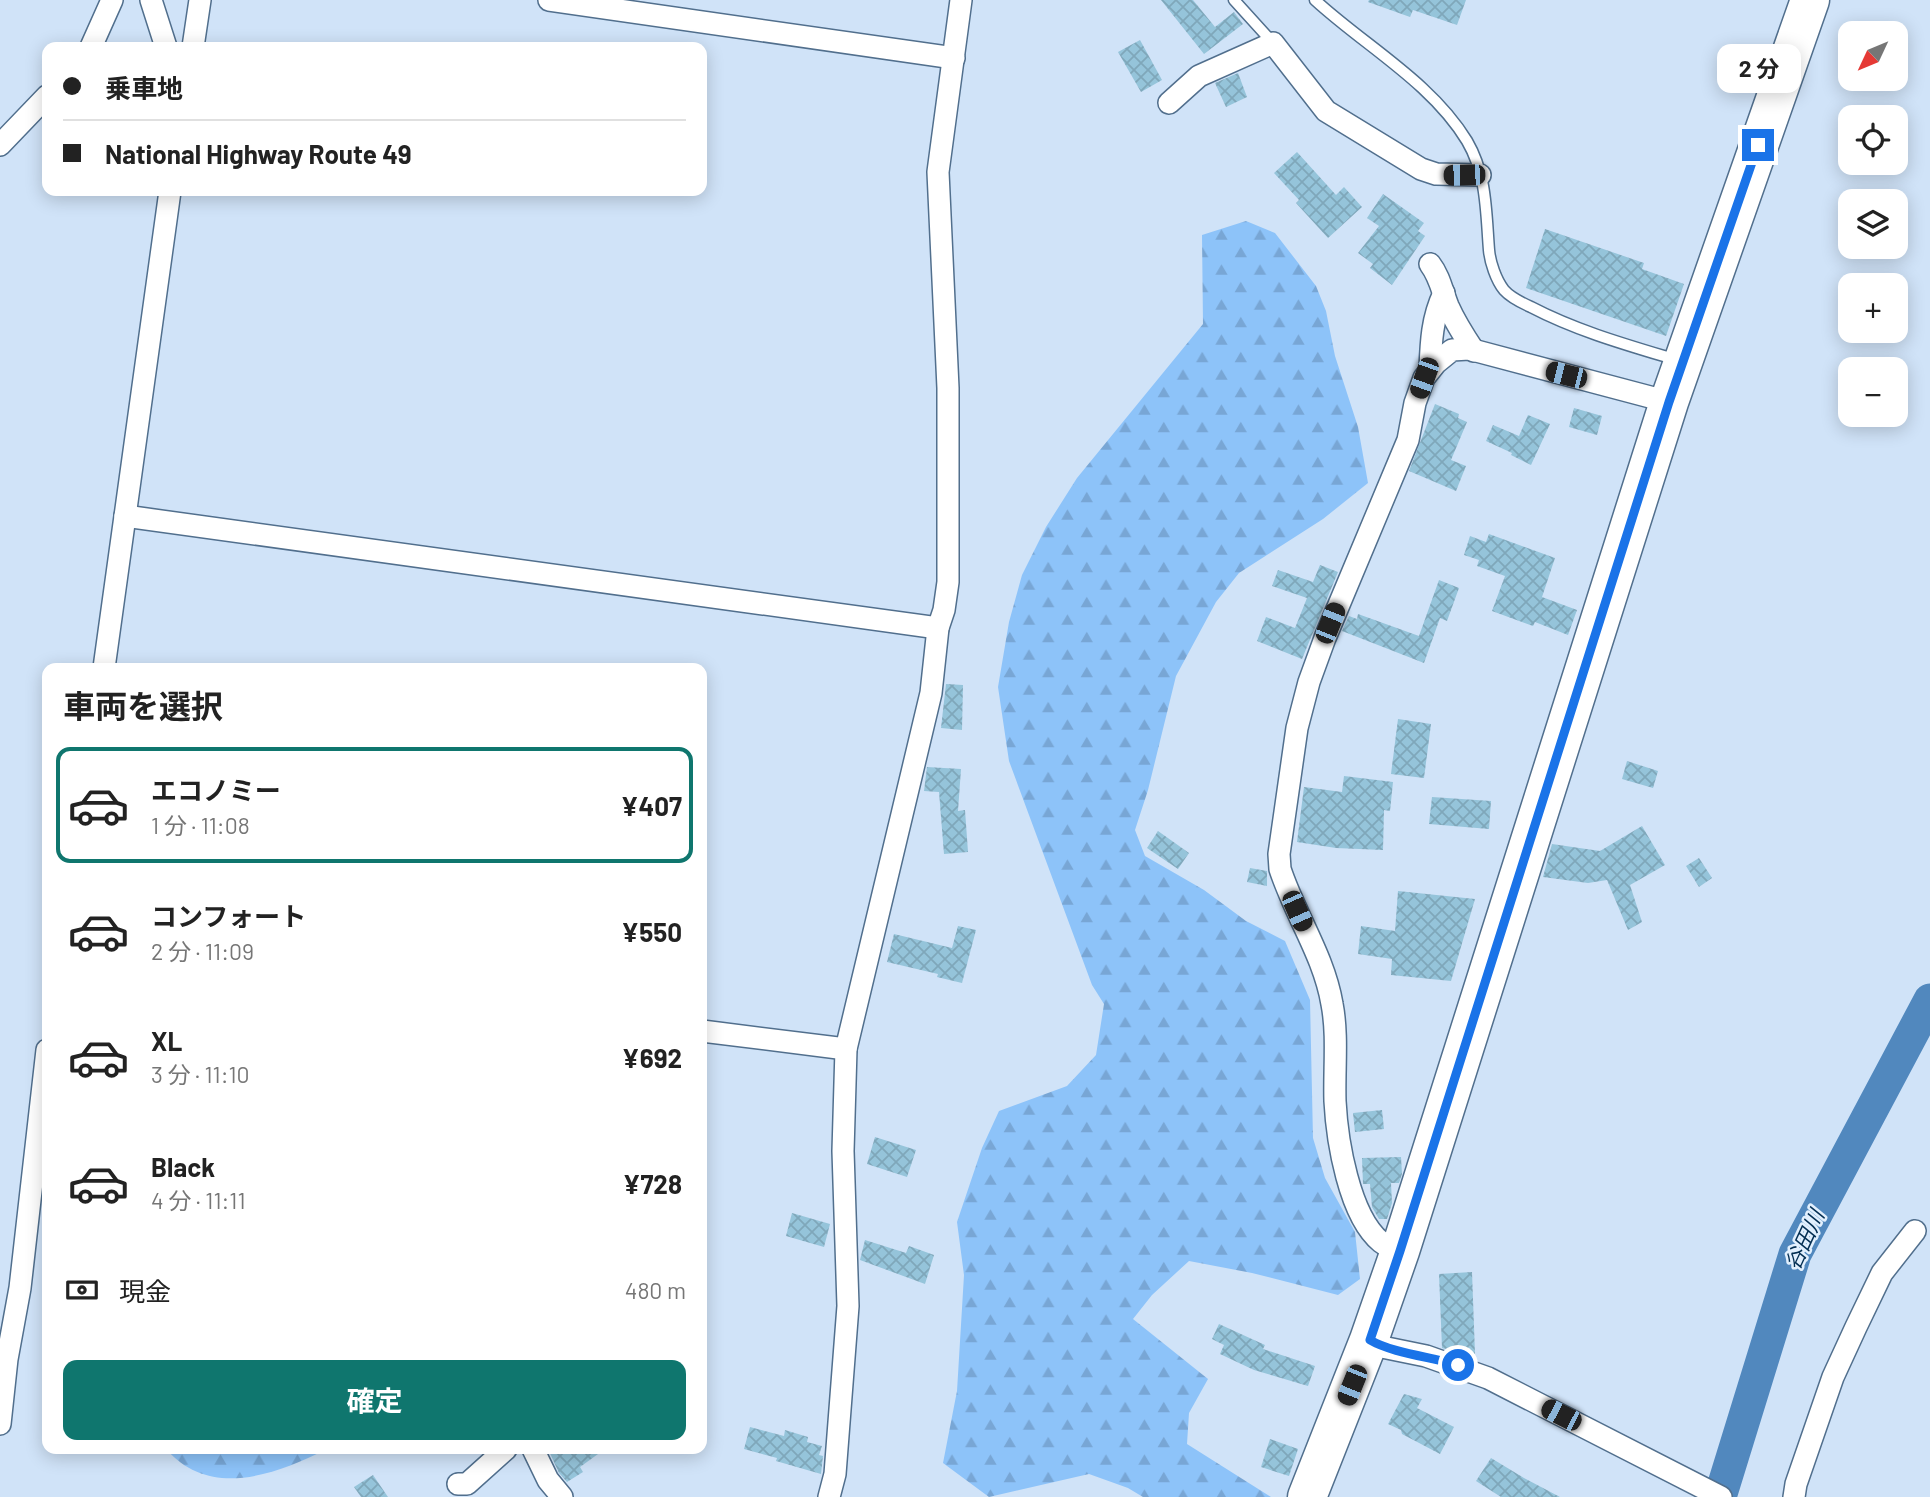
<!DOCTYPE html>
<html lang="ja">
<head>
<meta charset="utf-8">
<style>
  :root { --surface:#fff; --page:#f6f6f6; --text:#222; --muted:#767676; --line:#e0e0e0; --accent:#0f766e }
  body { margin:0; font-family:Barlow,"Noto Sans JP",sans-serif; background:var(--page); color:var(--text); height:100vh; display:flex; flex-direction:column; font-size:26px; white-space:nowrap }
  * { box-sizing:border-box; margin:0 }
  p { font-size:23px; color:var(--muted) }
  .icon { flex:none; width:38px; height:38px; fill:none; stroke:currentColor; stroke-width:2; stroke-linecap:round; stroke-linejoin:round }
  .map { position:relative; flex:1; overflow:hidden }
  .side { position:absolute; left:42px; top:663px; width:665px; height:791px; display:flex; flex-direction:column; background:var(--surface); border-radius:14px; box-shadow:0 4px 18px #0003 }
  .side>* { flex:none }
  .guide { position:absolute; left:42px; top:42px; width:665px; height:154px; border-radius:14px; box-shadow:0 4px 18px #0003; display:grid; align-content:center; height:154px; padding:0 21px; background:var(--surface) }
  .needle { width:46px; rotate:226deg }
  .buttons { position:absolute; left:1838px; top:21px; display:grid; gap:14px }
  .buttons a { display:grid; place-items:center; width:70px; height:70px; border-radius:14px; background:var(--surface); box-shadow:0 4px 18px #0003; font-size:35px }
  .end { position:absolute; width:32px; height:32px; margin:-16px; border:9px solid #1a73e8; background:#fff; box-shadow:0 0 0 4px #fff }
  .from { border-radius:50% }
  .bubble { position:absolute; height:49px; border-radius:14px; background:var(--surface); box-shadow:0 4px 18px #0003; font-size:23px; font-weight:700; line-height:49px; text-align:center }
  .car { position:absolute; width:21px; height:42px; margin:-21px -10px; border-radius:9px; box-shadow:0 0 5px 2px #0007; background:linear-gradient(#222 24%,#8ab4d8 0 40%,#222 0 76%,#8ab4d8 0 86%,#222 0) }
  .guide b { display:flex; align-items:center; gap:24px; height:66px; font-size:26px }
  .guide b+b { border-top:2px solid var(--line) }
  .guide i { width:18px; height:18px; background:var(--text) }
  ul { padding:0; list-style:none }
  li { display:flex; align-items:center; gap:21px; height:116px; margin:0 14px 10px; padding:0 7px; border:4px solid transparent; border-radius:14px }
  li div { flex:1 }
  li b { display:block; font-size:26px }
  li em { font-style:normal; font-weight:700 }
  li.current { border-color:var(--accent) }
  li>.icon { width:63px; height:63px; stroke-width:1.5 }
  h2 { padding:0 21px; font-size:32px; line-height:84px }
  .pay { display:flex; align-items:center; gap:18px; height:77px; padding:0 21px; font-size:26px }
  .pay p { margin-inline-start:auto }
  .primary-button { display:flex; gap:14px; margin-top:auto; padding:14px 21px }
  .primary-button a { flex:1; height:80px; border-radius:14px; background:var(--accent); color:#fff; font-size:28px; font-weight:700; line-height:80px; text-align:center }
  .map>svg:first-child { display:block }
</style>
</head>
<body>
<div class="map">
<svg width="1930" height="1497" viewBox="0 0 1930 1497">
  <defs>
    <pattern id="forest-firs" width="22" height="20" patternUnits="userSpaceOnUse" patternTransform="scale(1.75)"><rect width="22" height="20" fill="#8dc3f9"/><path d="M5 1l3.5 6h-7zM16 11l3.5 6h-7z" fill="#78a6d5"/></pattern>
    <pattern id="building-cross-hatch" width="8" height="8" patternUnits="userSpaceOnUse" patternTransform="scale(1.75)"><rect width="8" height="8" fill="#95c4da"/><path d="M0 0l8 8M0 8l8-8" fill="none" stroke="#7fa7ba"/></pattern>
  </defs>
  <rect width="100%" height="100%" fill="#d0e3f8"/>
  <g fill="url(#forest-firs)">
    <path d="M1246 221 1275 233 1316 286 1326 311 1335 356 1358 427 1368 483 1323 519 1239 573 1216 602 1176 676 1148 790 1135 830 1145 856 1204 890 1246 921 1285 941 1310 1000 1313 1138 1325 1178 1355 1232 1360 1279 1338 1295 1252 1273 1189 1261 1152 1295 1133 1319 1208 1379 1189 1413 1187 1444 1271 1497H1143L1128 1488 1089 1474 989 1497 943 1463 957 1391 964 1275 957 1222 982 1148 999 1111 1067 1086 1096 1055 1104 1004 1092 985 1009 761 998 687 1009 622 1022 575 1046 527 1077 478 1203 324 1202 235Z"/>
    <path d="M166 1449H327C269 1478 208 1497 166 1449Z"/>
  </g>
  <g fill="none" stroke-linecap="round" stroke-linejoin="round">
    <path stroke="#5188be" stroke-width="33" d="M1720 1497 1795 1254 1930 1000"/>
  </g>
  <g fill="url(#building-cross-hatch)">
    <path d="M1161 0H1193L1215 27 1234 12 1243 24 1204 54Z"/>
    <path d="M1369 0H1466L1457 25 1413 10 1410 17 1368 2Z"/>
    <path d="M1140 40 1162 80 1141 92 1118 52Z"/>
    <path d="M1238 73 1247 97 1226 107 1215 83Z"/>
    <path d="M1297 152 1336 195 1344 187 1362 207 1328 238 1296 203 1299 200 1274 173Z"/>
    <path d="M1383 194 1424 223 1418 231 1425 236 1392 285 1370 268 1373 264 1358 253 1379 226 1367 218Z"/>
    <path d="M1545 229 1644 263 1642 269 1684 284 1666 336 1526 288Z"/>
    <path d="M1435 404 1459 414 1458 418 1467 422 1451 460 1466 466 1456 491 1409 471Z"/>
    <path d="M1574 408 1602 416 1597 435 1569 427Z"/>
    <path d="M1528 415 1550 424 1531 465 1511 455 1512 453 1486 441 1493 425 1519 436Z"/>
    <path d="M1489 534 1555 558 1542 597 1577 610 1568 635 1535 622 1533 626 1492 611 1505 576 1477 566 1479 560 1464 555 1470 536 1486 542Z"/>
    <path d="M1320 565 1338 572 1302 659 1257 641 1266 617 1295 628 1307 598 1272 586 1278 570 1313 582Z"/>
    <path d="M1439 580 1459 588 1447 621 1440 618 1424 663 1342 631 1349 616 1357 619 1358 614 1419 636Z"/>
    <path d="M946 684 963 685 962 730 941 728Z"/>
    <path d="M1398 719 1431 724 1424 778 1391 774Z"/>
    <path d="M1627 761 1658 771 1653 788 1622 779Z"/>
    <path d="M927 767 961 769 958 811 965 810 968 852 944 854 939 792 924 791Z"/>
    <path d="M1344 776 1393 782 1390 811 1384 810 1383 850 1336 848 1297 842 1304 787 1342 792Z"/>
    <path d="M1432 797 1491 801 1489 829 1429 824Z"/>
    <path d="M1642 826 1665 865 1630 885 1642 922 1628 930 1607 880 1588 883 1543 877 1552 844 1600 851Z"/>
    <path d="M1158 831 1189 853 1178 869 1147 848Z"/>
    <path d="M1699 858 1712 878 1699 887 1686 866Z"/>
    <path d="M1250 868 1267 871V886L1247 882Z"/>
    <path d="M1398 891 1475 899 1451 981 1391 975 1392 959 1358 954 1361 926 1395 931Z"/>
    <path d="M958 926 976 930 962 983 937 977 938 974 887 962 894 934 952 948Z"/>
    <path d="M1382 1110 1384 1129 1355 1132 1353 1113Z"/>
    <path d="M875 1137 916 1150 907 1177 867 1164Z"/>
    <path d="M1401 1157 1402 1174 1399 1183H1391L1392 1203 1387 1219H1379L1372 1207 1370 1184H1363L1362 1158Z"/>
    <path d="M792 1213 830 1224 824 1247 786 1236Z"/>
    <path d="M865 1240 906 1253 909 1246 934 1255 925 1284 860 1260Z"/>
    <path d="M1472 1272 1475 1354H1461L1442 1348 1439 1274Z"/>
    <path d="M1219 1324 1265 1345 1263 1349 1315 1366 1308 1386 1254 1370 1220 1354 1224 1345 1212 1339Z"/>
    <path d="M1404 1394 1422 1399 1417 1408 1454 1427 1440 1454 1402 1434 1401 1430 1388 1424Z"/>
    <path d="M750 1427 784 1436 785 1430 808 1437 807 1442 822 1446 819 1455 823 1456 821 1474 776 1461 777 1458 744 1449Z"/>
    <path d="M1270 1439 1298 1449 1289 1476 1261 1467Z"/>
    <path d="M548 1449H605L580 1467 583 1472 567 1482 559 1473Z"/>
    <path d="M1491 1458 1524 1478 1560 1497H1501L1476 1481Z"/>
    <path d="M373 1475 388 1497H361L354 1487Z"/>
  </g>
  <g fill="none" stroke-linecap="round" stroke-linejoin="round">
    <g stroke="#516f8d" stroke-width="13">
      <g id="lane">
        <path d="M1234 0 1273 43"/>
        <path d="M1315 0C1365 46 1431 82 1467 141 1487 175 1486 213 1489 250 1490 262 1496 280 1504 290 1511 298 1522 303 1531 307 1577 331 1627 345 1677 360"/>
      </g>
    </g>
    <g stroke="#516f8d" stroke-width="24">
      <g id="street">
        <path d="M151 0 166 47"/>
        <path d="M549 0 954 58"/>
        <path d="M91 47 112 0"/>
        <path d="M193 47 200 0"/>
        <path d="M1169 103 1199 76 1273 43 1326 111 1421 169 1436 174 1480 175"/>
        <path d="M0 145 47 96"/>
        <path d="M1430 264C1440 277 1442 291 1448 306 1455 322 1464 336 1474 351"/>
        <path d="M1430 369C1431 342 1432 318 1444 293"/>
        <path d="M125 516 938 628"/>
        <path d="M104 668 170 191"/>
        <path d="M702 1031 846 1049"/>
        <path d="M1400 1251C1394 1249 1386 1246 1381 1242 1349 1216 1337 1140 1335 1101 1334 1069 1338 1035 1332 1004 1324 956 1295 915 1280 869L1279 854 1297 728 1309 682 1325 638 1408 440 1415 403 1424 378 1436 363 1452 350 1469 349 1669 402"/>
        <path d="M1369 1340 1382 1347 1426 1356 1488 1378 1721 1497"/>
        <path d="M0 1424 7 1359 20 1288 47 1050"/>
        <path d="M533 1449 548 1480 562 1497"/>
        <path d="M458 1484H467L506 1449"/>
        <path d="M829 1497 835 1474 848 1306 843 1151 846 1049 931 693 938 628 944 610 948 582V388L938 172 961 0"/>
        <path d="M1794 1497 1796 1484 1833 1377 1856 1327 1882 1273 1915 1231"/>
      </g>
    </g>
    <g stroke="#516f8d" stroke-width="41">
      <path id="highway" d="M1307 1497 1369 1340 1400 1251 1669 402 1810 0"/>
    </g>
    <use href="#lane" stroke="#fff" stroke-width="10"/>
    <use href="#street" stroke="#fff" stroke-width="21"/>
    <use href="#highway" stroke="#fff" stroke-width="38"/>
  </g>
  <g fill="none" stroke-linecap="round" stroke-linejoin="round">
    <path stroke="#1a73e8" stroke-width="9" d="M1458 1365C1431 1357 1392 1353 1370 1340L1400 1251 1669 402 1758 145"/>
  </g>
  <g text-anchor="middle" stroke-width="5" stroke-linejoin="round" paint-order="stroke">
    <g font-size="21" font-style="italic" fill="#042f53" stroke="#e2f0fe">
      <text transform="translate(1805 1240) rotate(-65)" y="7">谷田川</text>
    </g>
  </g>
</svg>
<div class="buttons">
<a><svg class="needle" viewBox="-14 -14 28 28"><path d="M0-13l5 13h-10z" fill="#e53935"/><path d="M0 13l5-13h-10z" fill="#767676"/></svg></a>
<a><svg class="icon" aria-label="locate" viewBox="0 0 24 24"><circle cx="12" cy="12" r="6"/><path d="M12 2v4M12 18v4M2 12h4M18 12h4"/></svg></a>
<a><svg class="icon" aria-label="layers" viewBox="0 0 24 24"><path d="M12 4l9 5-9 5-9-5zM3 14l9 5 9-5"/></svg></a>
<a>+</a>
<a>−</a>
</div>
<i class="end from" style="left:1458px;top:1365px"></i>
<i class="end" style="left:1758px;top:145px"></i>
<div class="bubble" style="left:1717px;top:44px;width:84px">2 分</div>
<i class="car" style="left:1464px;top:175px;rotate:269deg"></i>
<i class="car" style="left:1566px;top:375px;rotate:284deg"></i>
<i class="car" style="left:1424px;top:378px;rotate:200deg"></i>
<i class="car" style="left:1330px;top:623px;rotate:22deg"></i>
<i class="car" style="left:1297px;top:911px;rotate:156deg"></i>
<i class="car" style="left:1352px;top:1385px;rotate:202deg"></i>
<i class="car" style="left:1561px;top:1415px;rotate:297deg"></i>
<div class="guide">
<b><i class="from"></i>乗車地</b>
<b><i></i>National Highway Route 49</b>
</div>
<section class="side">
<h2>車両を選択</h2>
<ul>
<li class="current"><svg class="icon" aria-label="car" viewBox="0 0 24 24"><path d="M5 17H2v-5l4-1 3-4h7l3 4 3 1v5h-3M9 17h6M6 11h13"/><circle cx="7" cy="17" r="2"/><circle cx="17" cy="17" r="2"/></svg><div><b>エコノミー</b><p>1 分 · 11:08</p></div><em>¥407</em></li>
<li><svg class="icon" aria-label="car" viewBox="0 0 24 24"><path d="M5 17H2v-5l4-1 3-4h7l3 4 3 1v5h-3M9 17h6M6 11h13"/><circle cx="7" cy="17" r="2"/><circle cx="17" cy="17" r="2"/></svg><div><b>コンフォート</b><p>2 分 · 11:09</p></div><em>¥550</em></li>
<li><svg class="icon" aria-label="car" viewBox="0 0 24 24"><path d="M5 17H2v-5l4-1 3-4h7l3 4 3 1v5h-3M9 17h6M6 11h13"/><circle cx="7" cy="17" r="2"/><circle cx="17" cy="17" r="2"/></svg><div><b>XL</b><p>3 分 · 11:10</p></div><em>¥692</em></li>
<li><svg class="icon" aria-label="car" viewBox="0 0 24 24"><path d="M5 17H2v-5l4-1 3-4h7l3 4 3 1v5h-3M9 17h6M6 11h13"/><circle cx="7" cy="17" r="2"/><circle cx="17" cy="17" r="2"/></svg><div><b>Black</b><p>4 分 · 11:11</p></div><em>¥728</em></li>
</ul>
<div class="pay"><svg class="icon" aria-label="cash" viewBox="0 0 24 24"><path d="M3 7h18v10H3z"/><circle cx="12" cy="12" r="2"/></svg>現金<p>480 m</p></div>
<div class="primary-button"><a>確定</a></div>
</section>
</div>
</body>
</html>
